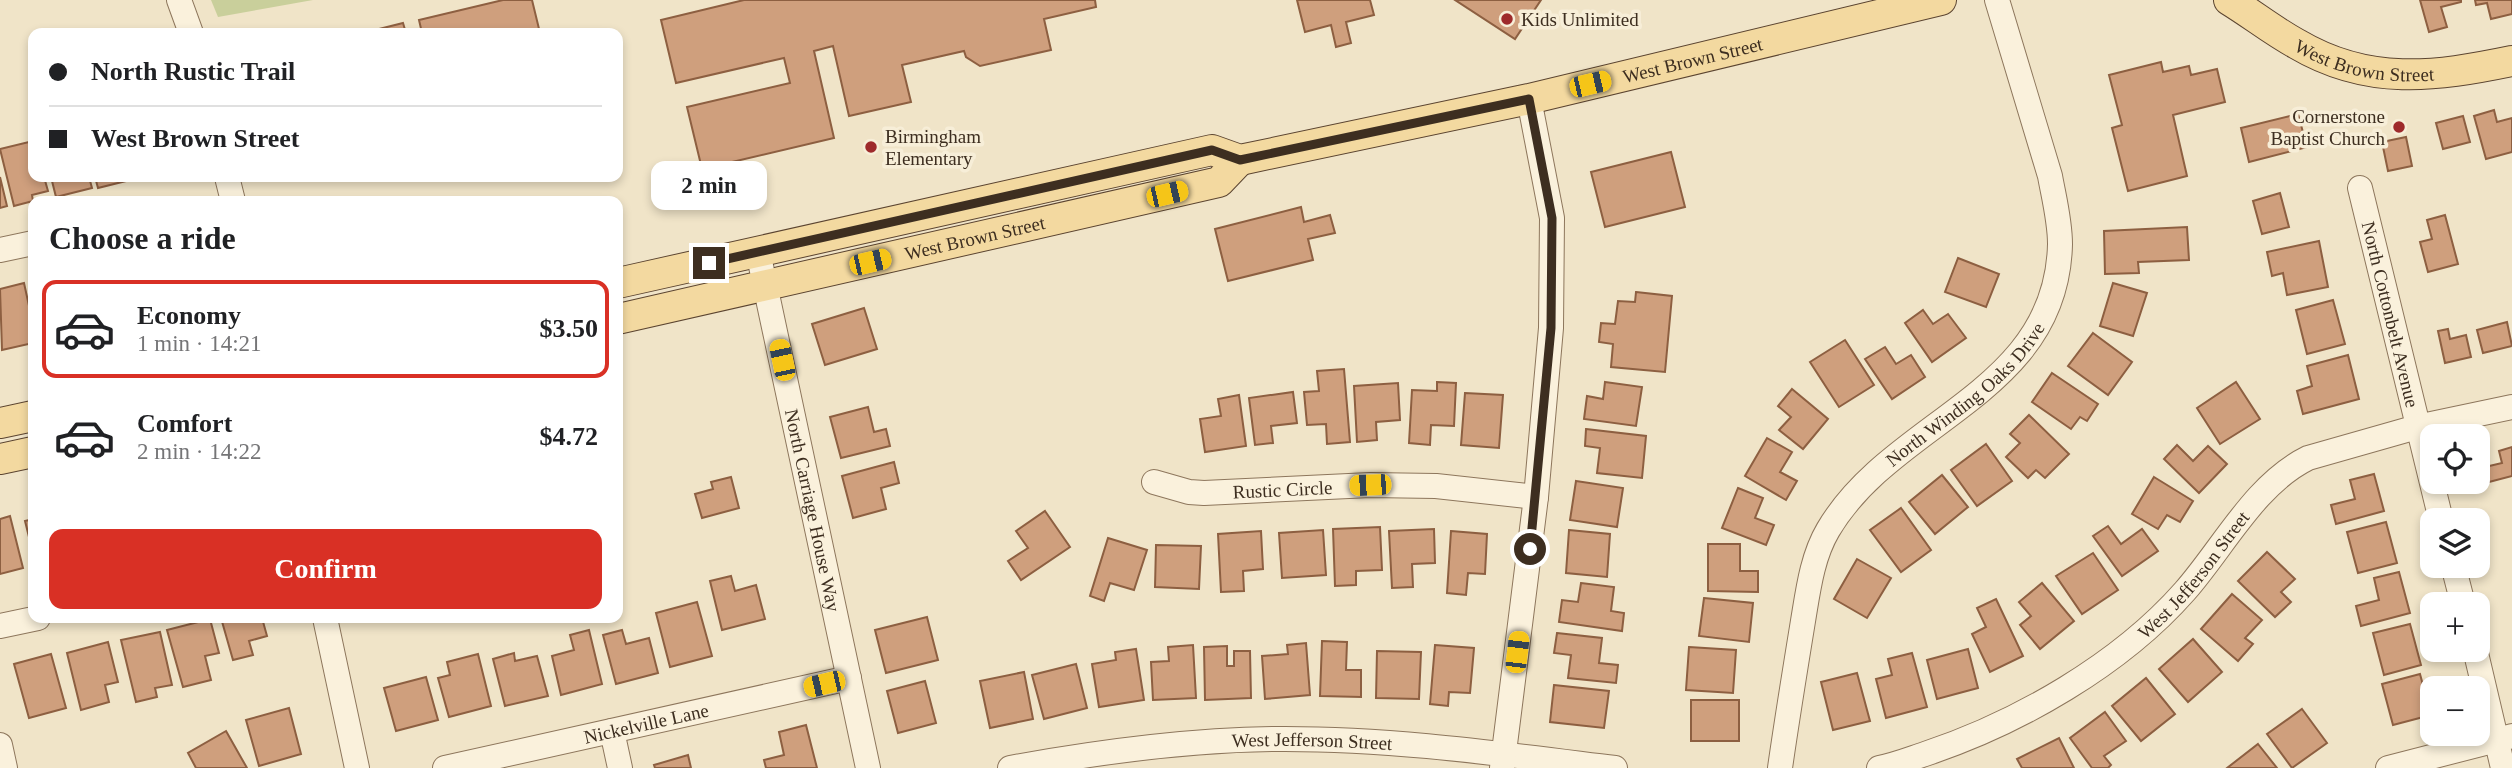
<!DOCTYPE html>
<html lang="en">
<head>
<meta charset="utf-8">
<style>
  :root { --surface:#fff; --page:#f6f6f6; --text:#202124; --muted:#757577; --line:#e0e0e0; --accent:#d93025 }
  body { margin:0; font-family:"Times New Roman",serif; background:var(--page); color:var(--text); height:100vh; display:flex; flex-direction:column; font-size:26px; white-space:nowrap }
  * { box-sizing:border-box; margin:0 }
  p { font-size:23px; color:var(--muted) }
  .icon { flex:none; width:38px; height:38px; fill:none; stroke:currentColor; stroke-width:2; stroke-linecap:round; stroke-linejoin:round }
  .map { position:relative; flex:1; overflow:hidden }
  .details { position:absolute; left:28px; top:196px; width:595px; height:427px; display:flex; flex-direction:column; background:var(--surface); border-radius:14px; box-shadow:0 4px 10px #0003 }
  .details>* { flex:none }
  .guide { position:absolute; left:28px; top:28px; width:595px; height:154px; border-radius:14px; box-shadow:0 4px 10px #0003; display:grid; align-content:center; height:154px; padding:0 21px; background:var(--surface) }
  .tools { position:absolute; left:2420px; top:424px; display:grid; gap:14px }
  .tools a { display:grid; place-items:center; width:70px; height:70px; border-radius:14px; background:var(--surface); box-shadow:0 4px 10px #0003; font-size:35px }
  .end { position:absolute; width:32px; height:32px; margin:-16px; border:9px solid #3d2e20; background:#fff; box-shadow:0 0 0 4px #fff }
  .from { border-radius:50% }
  .bubble { position:absolute; height:49px; border-radius:14px; background:var(--surface); box-shadow:0 4px 10px #0003; font-size:23px; font-weight:800; line-height:49px; text-align:center }
  .car { position:absolute; width:21px; height:42px; margin:-21px -10px; border-radius:9px; box-shadow:0 0 5px 2px #0007; background:linear-gradient(#f5c518 24%,#345 0 40%,#f5c518 0 76%,#345 0 86%,#f5c518 0) }
  .guide b { display:flex; align-items:center; gap:24px; height:66px; font-size:26px }
  .guide b+b { border-top:2px solid var(--line) }
  .guide i { width:18px; height:18px; background:var(--text) }
  ul { padding:0; list-style:none }
  li { display:flex; align-items:center; gap:21px; height:98px; margin:0 14px 10px; padding:0 7px; border:4px solid transparent; border-radius:14px }
  li div { flex:1 }
  li b { display:block; font-size:26px }
  li em { font-style:normal; font-weight:800 }
  li.on { border-color:var(--accent) }
  li>.icon { width:63px; height:63px; stroke-width:1.5 }
  h2 { padding:0 21px; font-size:32px; line-height:84px }
  .primary-button { display:flex; gap:14px; margin-top:auto; padding:14px 21px }
  .primary-button a { flex:1; height:80px; border-radius:14px; background:var(--accent); color:#fff; font-size:28px; font-weight:800; line-height:80px; text-align:center }
  .map>svg:first-child { display:block }
</style>
</head>
<body>
<div class="map">
<svg width="2512" height="768" viewBox="0 0 2512 768">
  <rect width="100%" height="100%" fill="#f0e4c8"/>
  <path fill="#c9cf9b" d="M211 0H313L218 17Z"/>
  <g fill="#cf9f7d" stroke="#8d5f41" stroke-width="2">
    <path d="M503 0H532L540 33H422L419 20Z"/>
    <path d="M744 0H1095L1096 7 1044 19 1051 50 980 66 966 57 964 51 902 65 911 102 849 116 833 46 814 51 834 138 702 169 687 107 790 83 784 58 676 83 661 20Z"/>
    <path d="M1297 0H1370L1374 15 1346 22 1351 43 1336 47 1331 25 1305 32Z"/>
    <path d="M1455 0H1541L1515 39Z"/>
    <path d="M2420 0H2461V2L2441 7 2447 27 2429 32Z"/>
    <path d="M2475 0H2512V14L2491 19 2487 3 2476 5Z"/>
    <path d="M403 23 406 33H380L379 29Z"/>
    <path d="M2161 62 2163 72 2189 66 2191 75 2217 69 2225 102 2173 115 2187 176 2128 191 2112 128 2122 125 2109 75Z"/>
    <path d="M2494 110 2497 122 2512 118V152L2486 159 2474 116Z"/>
    <path d="M2298 114 2307 147 2249 162 2241 128Z"/>
    <path d="M2463 116 2470 142 2443 149 2436 123Z"/>
    <path d="M2406 137 2412 166 2388 171 2382 142Z"/>
    <path d="M33 141V177H44L48 191 32 195 33 201 14 206 0 149Z"/>
    <path d="M1671 152 1685 207 1605 227 1591 172Z"/>
    <path d="M0 177 7 206 0 208Z"/>
    <path d="M51 177H89L92 188 56 197Z"/>
    <path d="M95 177H133L134 179 98 188Z"/>
    <path d="M2280 193 2289 227 2262 234 2253 201Z"/>
    <path d="M1301 207 1304 222 1330 215 1335 233 1308 239 1313 260 1228 281 1215 229Z"/>
    <path d="M2445 215 2458 264 2428 272 2420 242 2432 239 2427 220Z"/>
    <path d="M2187 227 2189 260 2138 262 2139 273 2105 274 2104 231Z"/>
    <path d="M2319 241 2328 287 2287 295 2283 273 2272 276 2267 252Z"/>
    <path d="M1958 258 1999 274 1986 307 1945 292Z"/>
    <path d="M24 283 33 324V343L2 350 0 289Z"/>
    <path d="M2113 283 2147 293 2133 336 2100 326Z"/>
    <path d="M1636 292 1672 296 1665 372 1611 367 1613 344 1599 342 1601 323 1615 324 1618 301 1635 302Z"/>
    <path d="M2333 300 2345 344 2307 354 2296 310Z"/>
    <path d="M864 308 877 349 825 365 812 324Z"/>
    <path d="M1923 310 1933 324 1948 314 1966 338 1932 362 1905 323Z"/>
    <path d="M2507 322 2512 346 2483 353 2477 330Z"/>
    <path d="M2448 329 2450 339 2466 335 2471 357 2445 363 2438 331Z"/>
    <path d="M2093 333 2132 362 2108 395 2068 366Z"/>
    <path d="M1845 340 1874 385 1839 407 1810 362Z"/>
    <path d="M1885 347 1896 364 1911 355 1925 377 1892 399 1865 359Z"/>
    <path d="M2348 355 2359 399 2303 414 2297 391 2312 386 2307 366Z"/>
    <path d="M1344 369 1350 442 1327 444 1326 424 1307 425 1304 392 1319 391 1317 371Z"/>
    <path d="M2052 373 2098 404 2087 421 2080 417 2071 429 2032 402Z"/>
    <path d="M1437 382 1456 383 1454 426 1431 425 1430 445 1409 443 1412 390 1437 391Z"/>
    <path d="M1605 382 1642 387 1636 426 1584 419 1587 396 1603 399Z"/>
    <path d="M2236 382 2260 419 2220 444 2197 408Z"/>
    <path d="M1398 383 1400 420 1376 422 1377 440 1357 442 1354 386Z"/>
    <path d="M1792 389 1828 419 1803 449 1779 430 1791 417 1778 406Z"/>
    <path d="M1293 392 1297 423 1271 426 1273 443 1255 445 1249 398Z"/>
    <path d="M1465 393 1503 395 1499 448 1461 445Z"/>
    <path d="M1239 395 1246 446 1205 452 1200 419 1221 416 1218 399Z"/>
    <path d="M868 407 874 432 886 429 890 446 841 458 830 417Z"/>
    <path d="M2029 415 2069 454 2045 478 2036 470 2028 478 2006 457 2020 443 2010 434Z"/>
    <path d="M1586 429 1646 436 1642 478 1597 473 1600 448 1585 446Z"/>
    <path d="M1767 438 1792 452 1780 472 1797 481 1786 500 1745 476Z"/>
    <path d="M1986 444 2012 481 1977 506 1951 470Z"/>
    <path d="M2177 445 2193 461 2208 446 2227 464 2199 493 2164 459Z"/>
    <path d="M2512 447V476L2489 482 2485 467 2502 463 2499 451Z"/>
    <path d="M894 462 899 483 881 488 886 509 853 518 842 476Z"/>
    <path d="M2374 474 2384 511 2336 524 2331 505 2355 499 2350 480Z"/>
    <path d="M1942 475 1968 507 1935 534 1909 502Z"/>
    <path d="M731 477 739 508 702 518 695 494 713 489 711 482Z"/>
    <path d="M2154 477 2193 501 2180 522 2167 515 2158 529 2132 514Z"/>
    <path d="M1576 481 1623 488 1617 527 1570 520Z"/>
    <path d="M1738 488 1763 498 1755 518 1774 525 1766 545 1722 528Z"/>
    <path d="M1901 508 1931 550 1901 572 1870 530Z"/>
    <path d="M1045 511 1070 547 1021 580 1008 561 1028 548 1016 531Z"/>
    <path d="M10 516 23 568 0 574V519Z"/>
    <path d="M33 519V553L25 521Z"/>
    <path d="M2386 522 2397 563 2358 573 2347 532Z"/>
    <path d="M2108 526 2121 544 2142 529 2158 551 2122 576 2093 536Z"/>
    <path d="M1380 527 1382 570 1356 571V585L1335 586 1333 529Z"/>
    <path d="M1434 529 1435 563 1412 564 1413 587 1392 588 1389 531Z"/>
    <path d="M1323 530 1326 575 1282 578 1279 533Z"/>
    <path d="M1569 530 1610 534 1607 577 1566 573Z"/>
    <path d="M1261 531 1263 569 1243 571 1244 591 1221 592 1218 534Z"/>
    <path d="M1451 531 1487 534 1485 574 1468 573 1466 595 1447 593Z"/>
    <path d="M1108 538 1147 550 1134 590 1110 583 1104 601 1090 596Z"/>
    <path d="M1708 544H1740V571H1758V592L1708 591Z"/>
    <path d="M1156 545 1201 546 1199 589 1155 587Z"/>
    <path d="M2267 552 2295 579 2281 592 2291 602 2275 617 2238 581Z"/>
    <path d="M2093 553 2118 590 2082 614 2056 576Z"/>
    <path d="M1857 559 1891 578 1867 618 1834 599Z"/>
    <path d="M2399 572 2410 613 2361 626 2356 606 2379 600 2374 578Z"/>
    <path d="M731 576 735 591 756 585 765 619 722 630 710 581Z"/>
    <path d="M1581 583 1614 587 1611 611 1624 613 1622 631 1559 622 1562 600 1578 602Z"/>
    <path d="M2042 583 2074 621 2040 649 2020 625 2031 616 2019 602Z"/>
    <path d="M2232 594 2262 620 2245 638 2253 644 2238 661 2201 629Z"/>
    <path d="M1704 598 1753 603 1749 642 1699 636Z"/>
    <path d="M1996 599 2023 656 1990 672 1972 634 1986 627 1977 608Z"/>
    <path d="M697 602 712 656 670 667 656 613Z"/>
    <path d="M927 617 938 660 886 673 875 630Z"/>
    <path d="M221 618H262L267 636 249 641 253 655 233 660Z"/>
    <path d="M210 619 219 653 205 656 211 680 183 687 167 630Z"/>
    <path d="M2410 624 2421 665 2384 675 2373 633Z"/>
    <path d="M589 630 602 684 561 695 552 656 574 650 570 635Z"/>
    <path d="M622 630 626 644 649 638 658 673 616 684 603 635Z"/>
    <path d="M160 632 172 685 155 688 157 697 136 702 121 640Z"/>
    <path d="M1557 633 1602 638 1599 663 1618 665 1616 683 1568 678 1571 655 1554 653Z"/>
    <path d="M2193 639 2222 672 2188 702 2159 669Z"/>
    <path d="M1322 641 1347 642 1346 670H1361V697L1320 696Z"/>
    <path d="M108 642 118 682 105 685 109 702 81 710 67 653Z"/>
    <path d="M1306 643 1310 695 1265 699 1262 656 1288 654 1287 645Z"/>
    <path d="M1193 645 1196 698 1153 700 1151 662 1169 661 1168 647Z"/>
    <path d="M1435 645 1474 648 1470 693 1449 692 1448 706 1430 704Z"/>
    <path d="M1227 646V666H1234V651H1250L1251 698 1205 700 1204 647Z"/>
    <path d="M1689 647 1736 650 1733 693 1686 690Z"/>
    <path d="M1136 649 1144 700 1099 707 1092 664 1116 660 1115 652Z"/>
    <path d="M1968 649 1978 688 1937 699 1927 660Z"/>
    <path d="M1377 651 1421 652 1419 699 1376 698Z"/>
    <path d="M514 653 515 661 537 656 548 696 505 706 493 659Z"/>
    <path d="M1912 653 1927 707 1886 718 1876 679 1892 675 1888 659Z"/>
    <path d="M51 654 66 708 29 718 14 664Z"/>
    <path d="M478 654 491 706 449 717 438 678 450 675 447 662Z"/>
    <path d="M1076 664 1087 708 1044 719 1032 675Z"/>
    <path d="M1024 672 1033 719 990 728 980 681Z"/>
    <path d="M1857 673 1870 721 1833 730 1821 682Z"/>
    <path d="M2420 674 2431 715 2393 725 2382 684Z"/>
    <path d="M426 677 438 720 396 731 384 688Z"/>
    <path d="M2146 678 2175 714 2141 741 2112 706Z"/>
    <path d="M925 681 936 723 898 733 887 691Z"/>
    <path d="M1554 685 1609 691 1604 728 1550 722Z"/>
    <rect x="1691" y="700" width="48" height="41"/>
    <path d="M289 708 301 754 259 766 246 720Z"/>
    <path d="M2302 709 2327 743 2292 768 2267 734Z"/>
    <path d="M2105 712 2126 741 2104 756 2111 765 2108 768H2092L2070 738Z"/>
    <path d="M806 725 817 768H766L764 760 784 755 779 732Z"/>
    <path d="M226 731 247 768H196L188 753Z"/>
    <path d="M2059 738 2074 768H2022L2017 759Z"/>
    <path d="M2258 744 2277 768H2227Z"/>
    <path d="M688 755 691 768H655L654 765Z"/>
  </g>
  <g fill="none" stroke-linecap="round" stroke-linejoin="round">
    <g stroke="#8d765c" stroke-width="26">
      <g id="minor">
        <path d="M179 0 191 33"/>
        <path d="M227 177 233 201"/>
        <path id="s1" d="M2360 188 2441 520"/>
        <path d="M0 250 33 243"/>
        <path id="s2" d="M758 252 868 768"/>
        <path id="s3" d="M1154 482 1189 492 1204 493 1370 485 1436 486 1536 497"/>
        <path d="M2453 565 2463 604"/>
        <path d="M325 618 357 768"/>
        <path d="M0 626 38 618"/>
        <path d="M2475 649 2503 768"/>
        <path d="M612 731 620 768"/>
        <path d="M0 745 5 768"/>
        <path id="s4" d="M445 768 849 678"/>
        <path id="s5" d="M1010 768C1098 752 1186 740 1275 739 1389 738 1502 754 1615 768"/>
        <path d="M1502 768 1536 497 1551 328 1552 218 1529 99"/>
        <path id="s6" d="M1780 768C1787 719 1795 670 1803 621 1808 591 1812 557 1828 530 1893 419 2057 394 2060 244 2060 221 2054 198 2050 176L1997 0"/>
        <path id="s7" d="M1879 768C1895 765 1910 759 1925 754 2018 723 2120 665 2185 591 2223 548 2255 484 2308 458L2417 427 2512 407"/>
        <path d="M2388 768 2512 736"/>
      </g>
    </g>
    <g stroke="#5b4430" stroke-width="32">
      <g id="major">
        <path id="s8" d="M2229 0C2252 14 2273 31 2297 44 2368 86 2435 77 2512 61"/>
        <path id="s9" d="M618 283 1212 150 1240 160 1529 99 1941 0"/>
        <path id="s10" d="M618 319 1219 182 1240 160"/>
        <path d="M0 423 33 416"/>
        <path d="M0 459 33 452"/>
      </g>
    </g>
    <use href="#minor" stroke="#faf1dc" stroke-width="24"/>
    <use href="#major" stroke="#f3d9a0" stroke-width="30"/>
  </g>
  <g fill="none" stroke-linecap="round" stroke-linejoin="round">
    <path stroke="#3d2e20" stroke-width="9" d="M709 263 1212 150 1240 160 1529 99 1552 218 1551 328 1530 549"/>
  </g>
  <g fill="#9e2a2b" stroke="#f7eed8" stroke-width="2.5">
    <circle cx="1507" cy="19" r="7"/>
    <circle cx="2399" cy="127" r="7"/>
    <circle cx="871" cy="147" r="7"/>
  </g>
  <g text-anchor="middle" stroke-width="7" stroke-linejoin="round" paint-order="stroke">
    <g font-size="19" fill="#3d2e20" stroke="#f7eed8" text-anchor="start">
      <text x="1521" y="26">Kids Unlimited</text>
      <text x="2385" y="123" text-anchor="end">Cornerstone<tspan x="2385" dy="22">Baptist Church</tspan></text>
      <text x="885" y="143">Birmingham<tspan x="885" dy="22">Elementary</tspan></text>
    </g>
    <g font-size="19" fill="#3d2e20" stroke="#f7eed8">
      <text dy="7" stroke="none"><textPath href="#s8" startOffset="152">West Brown Street</textPath></text>
      <text dy="7" stroke="none"><textPath href="#s9" startOffset="1102">West Brown Street</textPath></text>
      <text dy="7" stroke="none"><textPath href="#s10" startOffset="366">West Brown Street</textPath></text>
      <text dy="7" stroke="none"><textPath href="#s1" startOffset="130">North Cottonbelt Avenue</textPath></text>
      <text dy="7" stroke="none"><textPath href="#s6" startOffset="438">North Winding Oaks Drive</textPath></text>
      <text dy="7" stroke="none"><textPath href="#s3" startOffset="130">Rustic Circle</textPath></text>
      <text dy="7" stroke="none"><textPath href="#s2" startOffset="264">North Carriage House Way</textPath></text>
      <text dy="7" stroke="none"><textPath href="#s7" startOffset="376">West Jefferson Street</textPath></text>
      <text dy="7" stroke="none"><textPath href="#s4" startOffset="206">Nickelville Lane</textPath></text>
      <text dy="7" stroke="none"><textPath href="#s5" startOffset="304">West Jefferson Street</textPath></text>
    </g>
  </g>
</svg>
<div class="tools">
<a><svg class="icon" aria-label="locate" viewBox="0 0 24 24"><circle cx="12" cy="12" r="6"/><path d="M12 2v4M12 18v4M2 12h4M18 12h4"/></svg></a>
<a><svg class="icon" aria-label="layers" viewBox="0 0 24 24"><path d="M12 4l9 5-9 5-9-5zM3 14l9 5 9-5"/></svg></a>
<a>+</a>
<a>−</a>
</div>
<i class="end from" style="left:1530px;top:549px"></i>
<i class="end" style="left:709px;top:263px"></i>
<div class="bubble" style="left:651px;top:161px;width:116px">2 min</div>
<i class="car" style="left:1590px;top:84px;rotate:77deg"></i>
<i class="car" style="left:1167px;top:194px;rotate:77deg"></i>
<i class="car" style="left:870px;top:262px;rotate:77deg"></i>
<i class="car" style="left:782px;top:360px;rotate:348deg"></i>
<i class="car" style="left:1370px;top:485px;rotate:268deg"></i>
<i class="car" style="left:1517px;top:652px;rotate:7deg"></i>
<i class="car" style="left:824px;top:684px;rotate:257deg"></i>
<div class="guide">
<b><i class="from"></i>North Rustic Trail</b>
<b><i></i>West Brown Street</b>
</div>
<section class="details">
<h2>Choose a ride</h2>
<ul>
<li class="on"><svg class="icon" aria-label="car" viewBox="0 0 24 24"><path d="M5 17H2v-5l4-1 3-4h7l3 4 3 1v5h-3M9 17h6M6 11h13"/><circle cx="7" cy="17" r="2"/><circle cx="17" cy="17" r="2"/></svg><div><b>Economy</b><p>1 min · 14:21</p></div><em>$3.50</em></li>
<li><svg class="icon" aria-label="car" viewBox="0 0 24 24"><path d="M5 17H2v-5l4-1 3-4h7l3 4 3 1v5h-3M9 17h6M6 11h13"/><circle cx="7" cy="17" r="2"/><circle cx="17" cy="17" r="2"/></svg><div><b>Comfort</b><p>2 min · 14:22</p></div><em>$4.72</em></li>
</ul>
<div class="primary-button"><a>Confirm</a></div>
</section>
</div>
</body>
</html>
